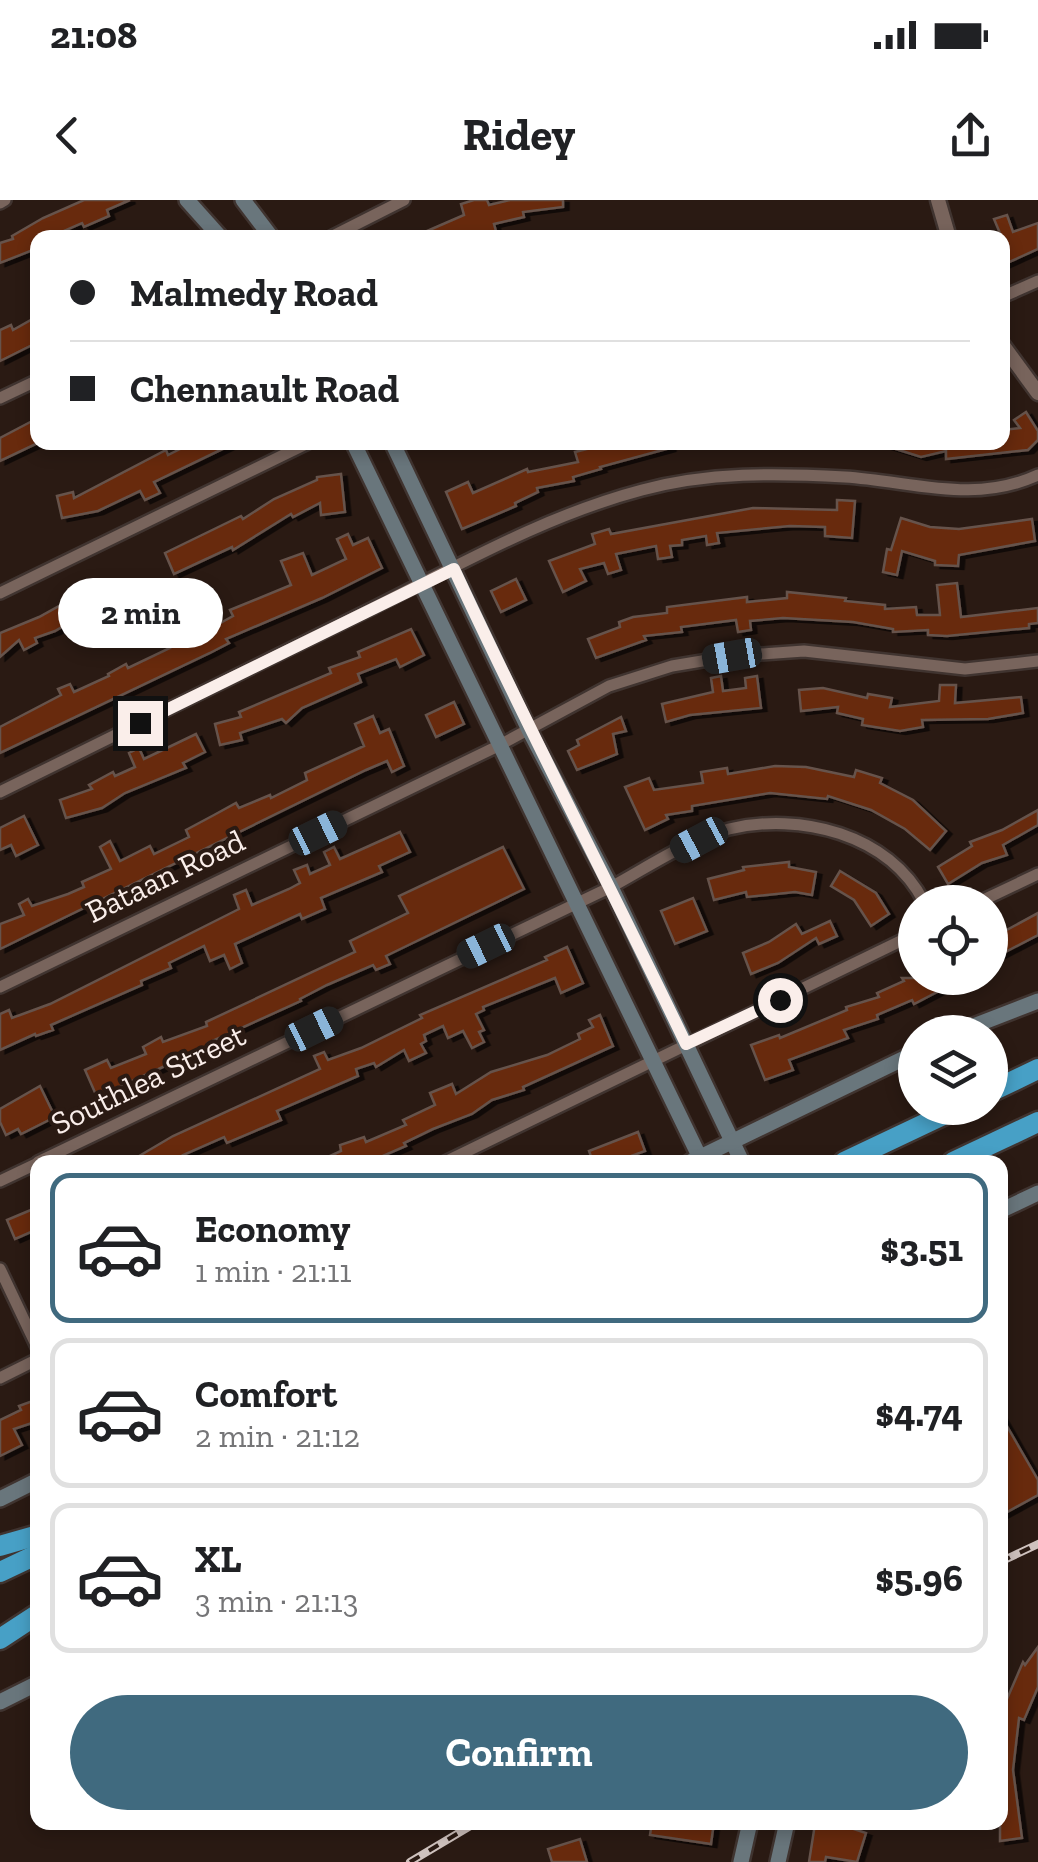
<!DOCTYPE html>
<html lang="en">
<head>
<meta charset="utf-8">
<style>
  :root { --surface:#fff; --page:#f6f6f6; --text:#202124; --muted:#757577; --line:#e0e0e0; --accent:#406a7f }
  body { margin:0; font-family:"Zilla Slab",serif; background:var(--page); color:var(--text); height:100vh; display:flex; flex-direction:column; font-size:38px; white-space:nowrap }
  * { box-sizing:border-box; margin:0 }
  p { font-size:32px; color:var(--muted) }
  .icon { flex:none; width:55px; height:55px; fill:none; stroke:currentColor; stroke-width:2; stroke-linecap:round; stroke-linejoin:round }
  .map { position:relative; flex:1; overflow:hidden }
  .drawer { position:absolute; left:30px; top:955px; width:978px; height:675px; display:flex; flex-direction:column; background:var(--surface); border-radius:20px; box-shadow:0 5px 15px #0003 }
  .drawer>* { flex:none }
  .guide { position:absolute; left:30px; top:30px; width:980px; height:220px; border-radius:20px; box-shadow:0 5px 15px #0003; display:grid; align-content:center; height:220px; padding:0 40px; background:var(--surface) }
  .tools { position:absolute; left:898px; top:685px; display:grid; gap:20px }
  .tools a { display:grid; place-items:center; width:110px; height:110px; border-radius:50%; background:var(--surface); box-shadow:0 5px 15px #0003; font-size:50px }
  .end { position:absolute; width:45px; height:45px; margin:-22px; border:12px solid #faeeea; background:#111; box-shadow:0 0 0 5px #111 }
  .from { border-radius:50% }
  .bubble { position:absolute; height:70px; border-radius:35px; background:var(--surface); box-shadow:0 5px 15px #0003; font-size:32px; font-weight:700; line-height:70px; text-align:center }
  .car { position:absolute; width:30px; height:60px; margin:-30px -15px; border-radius:12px; box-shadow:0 0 8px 2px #0007; background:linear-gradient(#222 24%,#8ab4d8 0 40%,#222 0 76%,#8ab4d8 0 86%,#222 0) }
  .guide b { display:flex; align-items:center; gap:35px; height:95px; font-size:38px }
  .guide b+b { border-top:2px solid var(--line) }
  .guide i { width:25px; height:25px; background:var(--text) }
  ul { padding:18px 0 0; list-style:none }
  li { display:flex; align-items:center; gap:30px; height:150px; margin:0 20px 15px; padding:0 20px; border:5px solid var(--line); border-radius:20px }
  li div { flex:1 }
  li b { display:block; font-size:38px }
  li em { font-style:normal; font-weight:700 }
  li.on { border-color:var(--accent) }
  li>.icon { width:90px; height:90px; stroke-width:1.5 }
  .button { display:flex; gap:20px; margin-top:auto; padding:20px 40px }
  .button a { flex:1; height:115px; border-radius:60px; background:var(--accent); color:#fff; font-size:40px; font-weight:700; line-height:115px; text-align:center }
  .status { display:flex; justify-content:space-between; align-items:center; height:70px; padding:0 50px; background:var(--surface); direction:ltr }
  .status svg { height:28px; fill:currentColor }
  header { display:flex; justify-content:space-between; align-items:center; height:130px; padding:0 40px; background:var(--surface); font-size:45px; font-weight:700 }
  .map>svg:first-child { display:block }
</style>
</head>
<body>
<div class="status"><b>21:08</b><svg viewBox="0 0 49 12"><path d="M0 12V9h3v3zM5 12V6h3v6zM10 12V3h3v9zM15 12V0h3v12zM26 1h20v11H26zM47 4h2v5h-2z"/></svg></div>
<header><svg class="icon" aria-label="back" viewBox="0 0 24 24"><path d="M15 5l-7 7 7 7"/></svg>Ridey<svg class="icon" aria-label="share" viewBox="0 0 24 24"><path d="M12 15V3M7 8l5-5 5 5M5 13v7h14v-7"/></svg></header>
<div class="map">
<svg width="1038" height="1662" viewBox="0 0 1038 1662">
  <defs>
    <filter id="shadow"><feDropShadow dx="5.5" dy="3" stdDeviation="0" flood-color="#0009"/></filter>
  </defs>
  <rect width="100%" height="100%" fill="#2a1a13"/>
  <g fill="#682a0d" stroke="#66534b" stroke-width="2.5" filter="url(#shadow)">
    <path d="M84 0H130L107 10 109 16 84 27 82 23 48 38H38V48L0 63V43L13 39 12 36 43 18Z"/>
    <path d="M474 0H487L489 5 510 0H563V7L523 12 524 17 494 24 497 35 487 38H411L464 15 461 4Z"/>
    <path d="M1007 15 1013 32 1038 23V49L1005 64 1002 38 994 19Z"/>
    <path d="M38 116V142L0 161V130L11 125 13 130Z"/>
    <path d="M1026 212 1038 231V240L1028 250 946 259V251L921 257 883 245 1002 242V230L1020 228 1014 220Z"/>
    <path d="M38 218V243L0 261V238Z"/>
    <path d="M194 242H237L154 282 160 293 145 300 140 291 98 311 62 318 57 296 73 292 74 298 166 250 168 255Z"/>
    <path d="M614 242H670V248L600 267 601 269 573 277 574 281 537 288 538 292 515 303 516 306 462 329 446 292 468 282 473 293 527 269 528 272 578 262 575 252Z"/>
    <path d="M341 274 345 312 321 315 320 303 293 317 291 314 233 350 232 347 174 374 165 353 241 316 243 319 274 299 317 280V277Z"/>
    <path d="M837 300 855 301 852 338 825 336V327L790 326 717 333 719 343 707 345 706 336 682 340V345L670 346 672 357 658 359 656 346 616 354 621 370 608 374 604 363 580 369 586 381 563 392 549 361 595 344 592 334 609 329 611 334 753 308 837 310Z"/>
    <path d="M901 318 930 327 959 329 1032 319 1035 341 959 355 958 366 935 365V361L902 351 897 375 883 372 887 349 891 350Z"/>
    <path d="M348 334 353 345 368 338 382 368 322 398 226 439 229 443 210 453 0 553V527L61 495 58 489 70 484 74 492 109 476 108 474 126 464 128 468 170 448 168 444 193 433 195 437 233 416 230 410 291 385 281 361 303 353 312 375 346 359 337 339Z"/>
    <path d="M516 379 526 400 501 412 491 391Z"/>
    <path d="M957 383 961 417 1038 408V423L1029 424V428L947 436 928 435V430L893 432V429L853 422 783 418 750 421 751 430 738 432 736 420 681 427 682 432 644 436 646 440 596 458 588 439 620 427 619 422 633 417 667 413V407L747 397V402L787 398V392L846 398 845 401 885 405V409L916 407 917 415H940L937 385Z"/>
    <path d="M97 385 104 402 75 415 77 418 55 431 35 438 37 443 24 450 19 440 0 457V433L39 417Z"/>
    <path d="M411 429 424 455 400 467 396 459 358 474 361 482 302 508 286 523 282 519 240 533 242 540 220 545 215 524 241 517 239 512 331 473 329 468 360 457 358 452Z"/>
    <path d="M721 476 723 491 746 488 745 478 757 476 761 508 690 515 666 522 662 504 713 492 711 478Z"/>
    <path d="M940 485H956L955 503 1021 497 1023 513 988 519 922 520 923 527 900 531 862 525 863 519 837 513 838 507 801 511 799 490 823 488 867 498 868 494 892 498 890 507 939 501Z"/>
    <path d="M454 502 464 524 436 537 426 515Z"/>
    <path d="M373 516 380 533 389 529 404 566 392 572 387 561 366 570 0 749V724L24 715 19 704 28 699 32 706 68 694 84 687 82 682 111 669 100 647 110 641 120 661 150 646 154 654 189 637 186 630 214 615 236 603 239 608 270 595 271 598 307 580 305 573 364 546 355 524Z"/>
    <path d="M621 517 626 531 613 534 617 554 577 570 568 551 579 545 577 540Z"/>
    <path d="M196 534 205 552 183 563 186 568 125 593 102 608 66 618 60 600 92 589 89 585 113 572 115 576 135 567 129 553 139 548 144 559Z"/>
    <path d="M775 566 806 567 854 577 856 570 882 578 880 583 913 600 946 631 930 650 905 629 871 610 828 596 827 599 770 593 692 606V611L666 615 668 619 645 630 625 587 649 578 654 590 703 583 701 572 727 568 728 574Z"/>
    <path d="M1038 610V625L1003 645 1007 655 982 663 948 684 938 667 972 646 970 642 1002 630Z"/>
    <path d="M24 616 38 645 16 656 11 645 0 650V628Z"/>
    <path d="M400 632 410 652 379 666 382 672 321 698 325 709 302 719 300 714 235 744 242 763 230 769 224 755 210 761 204 746 169 763 171 768 141 781 142 785 51 825 53 830 36 836 35 834 0 850V814L9 810 12 818 50 804 239 709 234 695 246 690 252 705 289 689 300 683 294 670 307 665 310 674 330 665 324 652 334 647 340 659Z"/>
    <path d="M503 647 524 689 386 756 390 764 376 770 373 765 327 785 300 799 301 801 208 843 209 846 97 897 85 870 107 860 111 868 146 854 143 847 161 837 163 842 207 826 206 822 355 752 350 741 408 713 399 696Z"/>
    <path d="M789 662V667L816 672 812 695 795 692 747 697 746 692 714 700 708 679 744 670 743 667Z"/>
    <path d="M840 671 876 693 889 714 871 726 854 700 831 686Z"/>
    <path d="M693 698 707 731 675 744 661 711Z"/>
    <path d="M1038 713V735L990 760V739Z"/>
    <path d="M830 721 837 736 819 744 816 738 778 763 751 774 743 753 769 742 796 724 802 734Z"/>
    <path d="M567 747 583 783 561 793 555 778 483 807 484 810 476 814 484 830 479 832 484 842 472 848 463 831 448 838 443 826 424 835 426 841 421 844 426 853 409 861 404 850 376 867 374 863 356 869 358 876 277 911 281 920 227 943 224 937 183 955 187 962H129L173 936 320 869 314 856 324 852 328 860 361 848 422 818 420 815 547 760 545 757Z"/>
    <path d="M902 778H964L914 804 912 800 877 815 878 819 844 830 848 838 789 860 793 870 765 880 751 845 779 835 780 838 847 810 846 807 879 797 877 793 904 781Z"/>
    <path d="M600 815 613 846 523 887 524 890 492 900 472 914 433 929 404 943 406 946 369 962H317L341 951 340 945 364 937 366 942 406 925 403 920 435 905 430 893 452 884 456 894 491 872 547 855 580 839 578 834 593 827 589 820Z"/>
    <path d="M40 886 55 917 21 934 18 929 6 935 0 922V909Z"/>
    <path d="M638 932 645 951 615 962H593L589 951Z"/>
    <path d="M38 1007V1029L15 1039 7 1020Z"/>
    <path d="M38 1199V1221L14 1229 22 1245 0 1256V1220L21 1210 19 1206Z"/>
    <path d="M1000 1214 1038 1280V1295L1000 1316Z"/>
    <path d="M1038 1447V1487L1024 1520 1019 1518 1013 1570 1022 1638 1000 1641V1515L1023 1462 1025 1465Z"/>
    <path d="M652 1622H714L711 1644 650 1635Z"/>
    <path d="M815 1624 845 1626 866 1633 857 1662 826 1657 825 1662H809Z"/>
    <path d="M580 1639 587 1662H552L548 1649Z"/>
  </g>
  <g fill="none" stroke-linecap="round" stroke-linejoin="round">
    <g stroke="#403430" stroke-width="16">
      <g id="minor">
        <path d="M0 3 5 0"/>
        <path d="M329 38 404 0"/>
        <path d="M1002 97 1038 81"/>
        <path d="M0 198 38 180"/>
        <path d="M0 393 310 242"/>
        <path d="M0 592C124 531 248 469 373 408 461 364 547 315 642 290 708 272 777 273 845 277 911 281 973 305 1038 275"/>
        <path d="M979 702 1038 674"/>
        <path d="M0 787 498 546 609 486 672 466 732 456 804 451 965 469 1038 461"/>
        <path d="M38 962 611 687C648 667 687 640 729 629 800 612 889 634 924 702"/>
        <path d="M445 962 915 734"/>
        <path d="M0 981 38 963"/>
        <path d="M0 1069 38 1149"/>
        <path d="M0 1178 38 1159"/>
      </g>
    </g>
    <g stroke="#403430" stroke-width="19">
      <g id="tertiary">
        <path d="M938 0 949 38"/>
        <path d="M1002 144 1038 193"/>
      </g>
    </g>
    <g stroke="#403430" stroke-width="20">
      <g id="secondary">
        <path d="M187 0 221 38"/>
        <path d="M243 0 272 38"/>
        <path d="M353 242 702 962"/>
        <path d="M392 242 529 530 611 687 742 962"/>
        <path d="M958 832 1038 801"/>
        <path d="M690 962 915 853"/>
        <path d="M1000 1011 1038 993"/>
        <path d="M0 1299 38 1280"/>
        <path d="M0 1502 38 1483"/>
        <path d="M741 1662 750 1622"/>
        <path d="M778 1662 787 1622"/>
      </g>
    </g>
    <g stroke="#403430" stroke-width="25">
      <g id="motorway">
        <path d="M990 892 1038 869"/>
        <path d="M844 962 958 908"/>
        <path d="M953 962 1038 922"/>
        <path d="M0 1346 38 1335"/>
        <path d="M0 1372 38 1354"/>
        <path d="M0 1439 38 1414"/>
      </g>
    </g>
    <use href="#minor" stroke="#78645c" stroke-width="11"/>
    <use href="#tertiary" stroke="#78645c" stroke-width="14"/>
    <use href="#secondary" stroke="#69767c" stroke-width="15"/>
    <use href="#motorway" stroke="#47a0c6" stroke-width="20"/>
    <g stroke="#cfc2be" stroke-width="8">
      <g id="rail">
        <path d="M1000 1362 1038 1344"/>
        <path d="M410 1662 477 1622"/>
      </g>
    </g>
    <use href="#rail" stroke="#2a1a13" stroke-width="4" stroke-dasharray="11" stroke-linecap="butt"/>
  </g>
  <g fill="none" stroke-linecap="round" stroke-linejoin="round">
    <path stroke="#faeeea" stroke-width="12" d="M140 523 454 369C528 529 610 685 686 844L780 800"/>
  </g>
  <g text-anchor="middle" stroke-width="8" stroke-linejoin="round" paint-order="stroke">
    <g font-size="32" fill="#faeeea" stroke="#2a1a13">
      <text transform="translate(165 676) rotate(-26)" y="11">Bataan Road</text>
      <text transform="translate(148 879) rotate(-26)" y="11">Southlea Street</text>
    </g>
  </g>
</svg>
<div class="tools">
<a><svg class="icon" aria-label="locate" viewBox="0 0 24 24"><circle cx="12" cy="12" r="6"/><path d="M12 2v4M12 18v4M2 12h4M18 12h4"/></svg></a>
<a><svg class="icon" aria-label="layers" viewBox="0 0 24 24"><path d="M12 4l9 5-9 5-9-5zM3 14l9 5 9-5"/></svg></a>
</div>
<i class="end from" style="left:780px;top:800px"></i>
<i class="end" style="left:140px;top:523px"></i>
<div class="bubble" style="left:58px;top:378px;width:165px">2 min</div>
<i class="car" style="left:732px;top:456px;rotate:260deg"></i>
<i class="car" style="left:318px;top:633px;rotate:64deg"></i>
<i class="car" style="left:699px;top:640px;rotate:242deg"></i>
<i class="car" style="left:486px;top:746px;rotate:244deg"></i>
<i class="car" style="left:314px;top:829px;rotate:64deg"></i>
<div class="guide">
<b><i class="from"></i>Malmedy Road</b>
<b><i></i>Chennault Road</b>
</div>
<section class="drawer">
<ul>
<li class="on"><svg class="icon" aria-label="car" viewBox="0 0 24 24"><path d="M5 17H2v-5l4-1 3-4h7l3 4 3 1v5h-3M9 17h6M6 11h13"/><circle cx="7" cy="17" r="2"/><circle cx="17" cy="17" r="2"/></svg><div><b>Economy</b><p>1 min · 21:11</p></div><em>$3.51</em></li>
<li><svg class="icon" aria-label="car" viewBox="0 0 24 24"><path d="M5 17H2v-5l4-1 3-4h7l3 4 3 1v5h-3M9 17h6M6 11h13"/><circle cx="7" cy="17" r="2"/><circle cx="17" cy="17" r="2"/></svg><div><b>Comfort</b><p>2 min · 21:12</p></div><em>$4.74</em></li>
<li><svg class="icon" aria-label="car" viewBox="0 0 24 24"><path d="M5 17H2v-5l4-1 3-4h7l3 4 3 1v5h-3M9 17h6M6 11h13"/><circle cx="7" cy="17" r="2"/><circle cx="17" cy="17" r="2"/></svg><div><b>XL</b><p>3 min · 21:13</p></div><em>$5.96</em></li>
</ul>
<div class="button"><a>Confirm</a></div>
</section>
</div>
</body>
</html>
